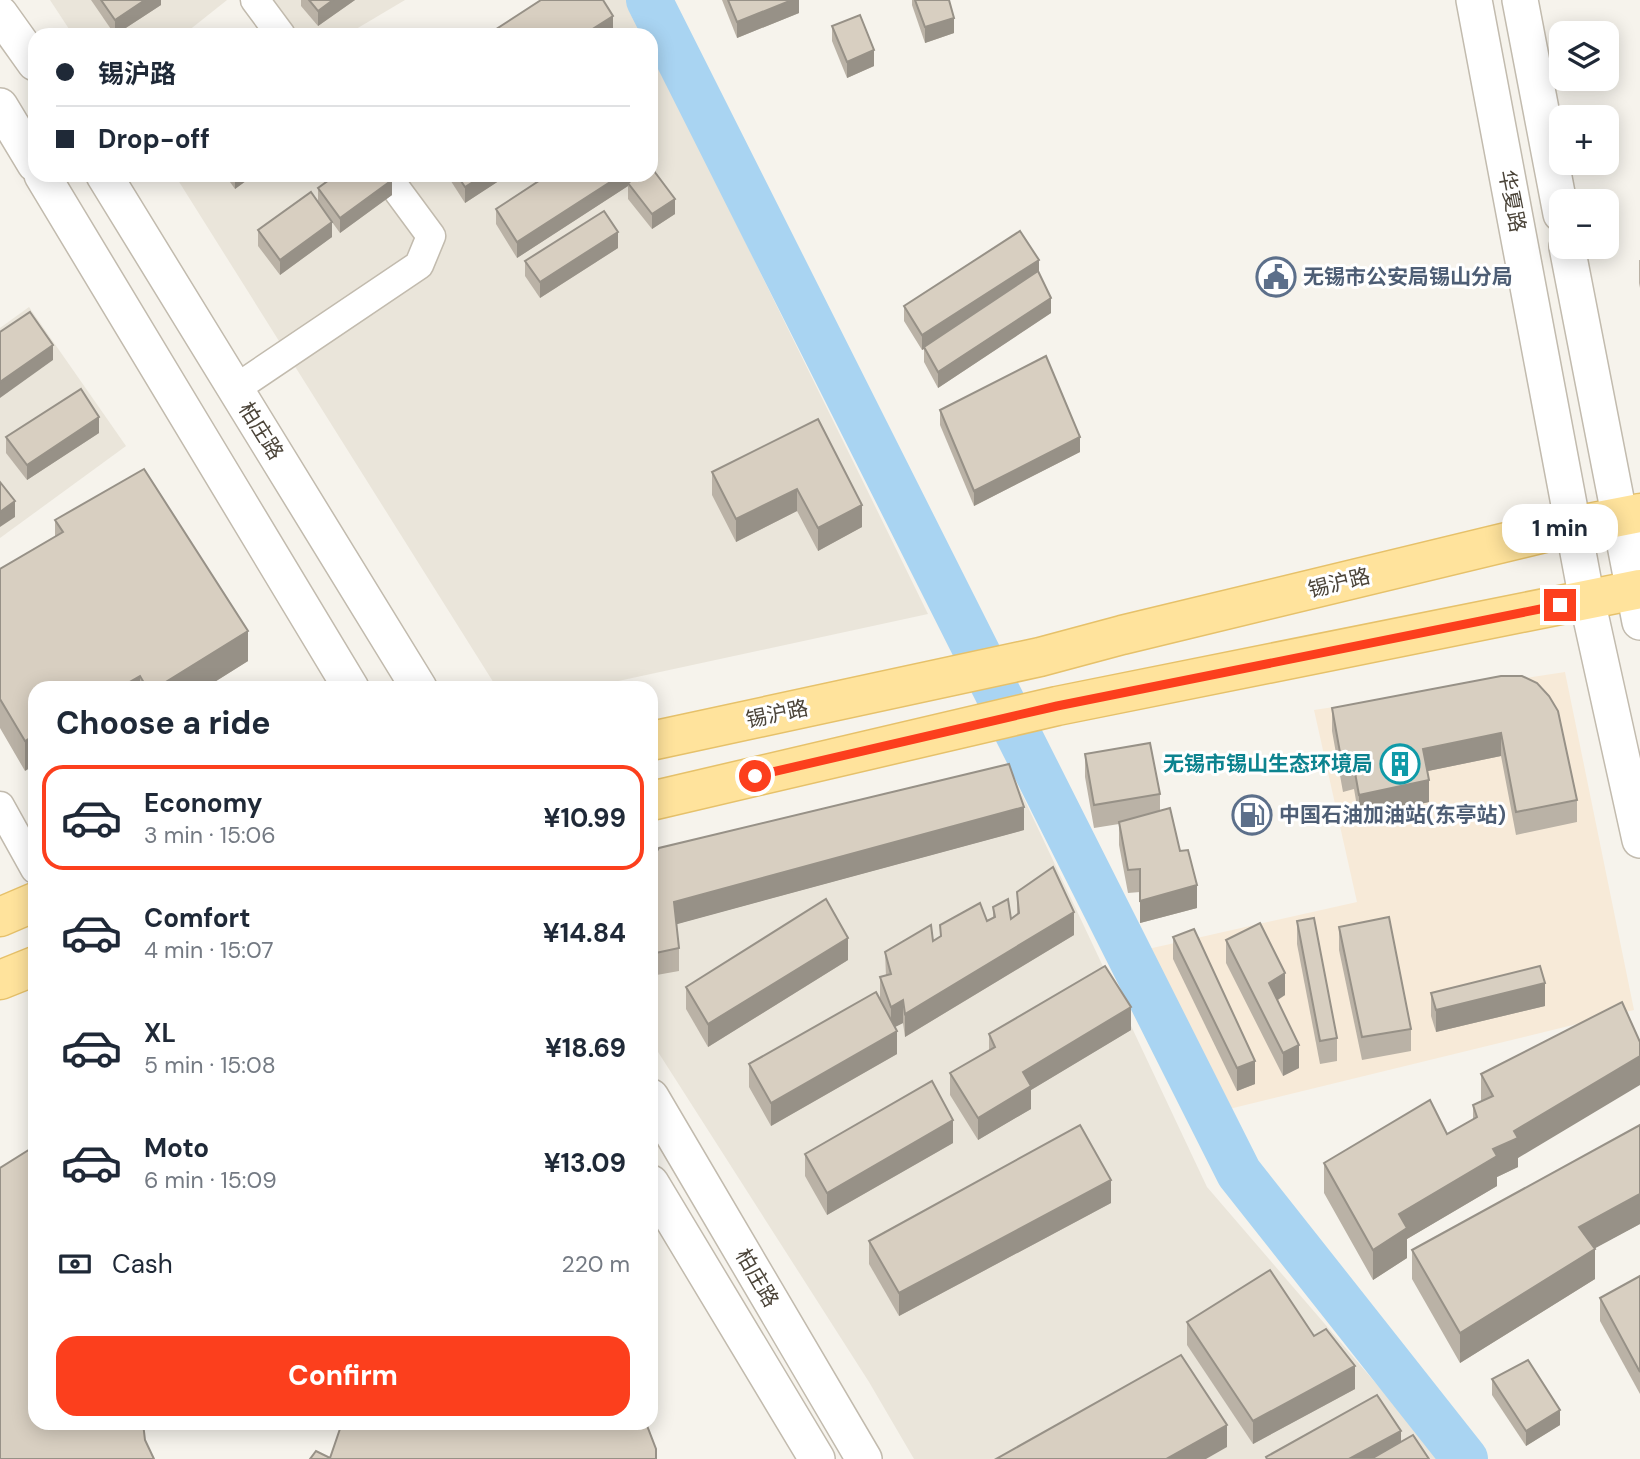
<!DOCTYPE html>
<html lang="en">
<head>
<meta charset="utf-8">
<style>
  :root { --surface:#fff; --page:#f2f2f3; --text:#1f2937; --muted:#747a83; --line:#e0e1e3; --accent:#fc3f1d }
  body { margin:0; font-family:"DM Sans","Noto Sans SC",sans-serif; background:var(--page); color:var(--text); height:100vh; display:flex; flex-direction:column; font-size:26px; white-space:nowrap }
  * { box-sizing:border-box; margin:0 }
  p { font-size:23px; color:var(--muted) }
  .icon { flex:none; width:38px; height:38px; fill:none; stroke:currentColor; stroke-width:2; stroke-linecap:round; stroke-linejoin:round }
  .map { position:relative; flex:1; overflow:hidden }
  .side { position:absolute; left:28px; top:681px; width:630px; height:749px; display:flex; flex-direction:column; background:var(--surface); border-radius:21px; box-shadow:0 4px 18px #0003 }
  .side>* { flex:none }
  .top-card { position:absolute; left:28px; top:28px; width:630px; height:154px; border-radius:21px; box-shadow:0 4px 18px #0003; display:grid; align-content:center; height:154px; padding:0 28px; background:var(--surface) }
  .fabs { position:absolute; left:1549px; top:21px; display:grid; gap:14px }
  .fabs a { display:grid; place-items:center; width:70px; height:70px; border-radius:14px; background:var(--surface); box-shadow:0 4px 18px #0003; font-size:35px }
  .end { position:absolute; width:32px; height:32px; margin:-16px; border:9px solid #fc3f1d; background:#fff; box-shadow:0 0 0 4px #fff }
  .from { border-radius:50% }
  .bubble { position:absolute; height:49px; border-radius:21px; background:var(--surface); box-shadow:0 4px 18px #0003; font-size:23px; font-weight:700; line-height:49px; text-align:center }
  .top-card b { display:flex; align-items:center; gap:24px; height:66px; font-size:26px }
  .top-card b+b { border-top:2px solid var(--line) }
  .top-card i { width:18px; height:18px; background:var(--text) }
  ul { padding:0; list-style:none }
  li { display:flex; align-items:center; gap:21px; height:105px; margin:0 14px 10px; padding:0 14px; border:4px solid transparent; border-radius:21px }
  li div { flex:1 }
  li b { display:block; font-size:26px }
  li em { font-style:normal; font-weight:700 }
  li.selected { border-color:var(--accent) }
  li>.icon { width:63px; height:63px; stroke-width:1.5 }
  h2 { padding:0 28px; font-size:32px; line-height:84px }
  .pay { display:flex; align-items:center; gap:18px; height:77px; padding:0 28px; font-size:26px }
  .pay p { margin-inline-start:auto }
  .primary-button { display:flex; gap:14px; margin-top:auto; padding:14px 28px }
  .primary-button a { flex:1; height:80px; border-radius:21px; background:var(--accent); color:#fff; font-size:28px; font-weight:700; line-height:80px; text-align:center }
  .map>svg:first-child { display:block }
</style>
</head>
<body>
<div class="map">
<svg width="1640" height="1459" viewBox="0 0 1640 1459">
  <rect width="100%" height="100%" fill="#f6f3ec"/>
  <g fill="#eae5da">
    <path d="M50 0H227L183 35H73Z"/>
    <path d="M267 0H405L346 35H296Z"/>
    <path d="M549 0H626L643 35H487Z"/>
    <path d="M651 50 928 614 586 688H497L176 177 179 175H651Z"/>
    <path d="M29 307 126 446 0 538V328Z"/>
    <path d="M1009 767 1207 1187 1441 1459H914L869 1382 651 1041V854Z"/>
  </g>
  <path fill="#f7ead8" d="M1565 672 1634 1010 1221 1111 1148 949 1357 902 1314 710Z"/>
  <g fill="none" stroke-linecap="round" stroke-linejoin="round">
    <path stroke="#a9d4f2" stroke-width="46" d="M649 0 1239 1173 1465 1459"/>
    <g stroke="#c2bbae" stroke-width="31">
      <g id="minor">
        <path d="M255 0 281 35"/>
        <path d="M235 389 419 265 431 236 386 175"/>
        <path d="M0 806 35 869"/>
      </g>
    </g>
    <g stroke="#c2bbae" stroke-width="38">
      <g id="tertiary">
        <path d="M1474 0 1587 600 1640 840"/>
        <path d="M1520 0 1561 214"/>
        <path d="M0 14 35 63"/>
        <path d="M0 106 35 164"/>
        <path d="M42 175 351 688"/>
        <path d="M104 175 419 688"/>
        <path d="M1567 247 1640 622"/>
        <path d="M651 1097 864 1459"/>
        <path d="M651 1183 817 1459"/>
      </g>
    </g>
    <g stroke="#e6c16a" stroke-width="41">
      <g id="primary">
        <path d="M651 741 1040 657 1122 635 1573 526 1640 513"/>
        <path d="M651 801 1057 706 1640 589"/>
        <path d="M0 917 35 902"/>
        <path d="M0 980 35 966"/>
      </g>
    </g>
    <use href="#minor" stroke="#fff" stroke-width="28"/>
    <use href="#tertiary" stroke="#fff" stroke-width="35"/>
    <use href="#primary" stroke="#ffe39c" stroke-width="38"/>
  </g>
  <g fill="#bab2a6">
    <path d="M91 0H161V5L115 35Z"/>
    <path d="M301 0H355L318 26 301 6Z"/>
    <path d="M722 0H799V13L737 38Z"/>
    <path d="M912 0H949L954 33 925 43 912 5Z"/>
    <path d="M832 26 874 66 847 78 832 41Z"/>
    <path d="M651 145 656 168 653 169 675 214 652 229 628 199V186L517 258 496 224V209Z"/>
    <path d="M225 175H254L235 189Z"/>
    <path d="M447 175H508L465 203Z"/>
    <path d="M318 188 392 195 340 233 332 222V237L280 275 258 246V230L318 201Z"/>
    <path d="M618 248 540 298 525 276V261Z"/>
    <path d="M1639 260H1640V288L1639 283Z"/>
    <path d="M1039 273 1051 313 938 388 924 362V349L922 350 904 321V306Z"/>
    <path d="M940 410 1080 452 974 506 940 425Z"/>
    <path d="M818 419 862 527 818 551 797 511 736 542 712 495V472Z"/>
    <path d="M99 433 27 480 6 453V437Z"/>
    <path d="M55 520 248 661 205 688H35L25 771 0 728V569L55 537Z"/>
    <path d="M1501 676 1577 800V822L1516 835 1501 756 1428 771 1429 802 1359 818 1354 789 1343 792 1332 731V708Z"/>
    <path d="M1085 754 1160 794V811L1180 851 1197 908 1140 923V892L1128 893 1119 845V824L1094 828 1085 777Z"/>
    <path d="M1024 830 676 924 679 948V971L651 976V860Z"/>
    <path d="M1017 892 1074 935 905 1037 903 1023 895 1027 897 1054 771 1126 749 1087V1064L880 1000V977L886 976 885 952 933 941 940 937V925L987 921 993 918V907L1011 919 1017 914Z"/>
    <path d="M1297 921 1337 1038V1061L1320 1064 1297 944Z"/>
    <path d="M1339 927 1411 1029V1051L1362 1060 1339 950Z"/>
    <path d="M1173 937 1255 1084 1237 1091 1173 959Z"/>
    <path d="M1226 940 1285 995 1278 1000 1299 1068 1283 1076 1226 963Z"/>
    <path d="M848 960 708 1047 686 1009V987Z"/>
    <path d="M1431 993 1545 1006 1436 1032 1431 1016Z"/>
    <path d="M1622 1002 1518 1158V1167L1497 1177V1186L1407 1239V1258L1373 1280 1324 1193V1163L1447 1134 1473 1119V1105L1481 1101V1074Z"/>
    <path d="M1131 1030 1031 1090V1109L978 1140 950 1095V1073L989 1051V1034Z"/>
    <path d="M953 1143 827 1215 805 1176V1154Z"/>
    <path d="M1111 1203 899 1316 869 1264V1241Z"/>
    <path d="M1640 1224 1594 1248 1595 1279 1460 1363 1412 1279V1250Z"/>
    <path d="M1640 1276V1394L1600 1321V1298Z"/>
    <path d="M1187 1322 1314 1336 1355 1389 1253 1444 1187 1345Z"/>
    <path d="M1492 1379 1560 1425 1526 1446 1492 1395Z"/>
  </g>
  <g fill="#979187">
    <path d="M145 0H161V5L115 35V20Z"/>
    <path d="M333 0H355L318 26V11Z"/>
    <path d="M792 0H799V13L737 38V22Z"/>
    <path d="M613 16V31L606 35H583Z"/>
    <path d="M954 18V33L925 43V27Z"/>
    <path d="M874 50V66L847 78V62Z"/>
    <path d="M656 152V168L651 171V155Z"/>
    <path d="M235 175H254L235 189Z"/>
    <path d="M484 175H508L465 203V187Z"/>
    <path d="M621 175H644L628 183V186L517 258V242Z"/>
    <path d="M392 180V195L340 233V218Z"/>
    <path d="M675 199V214L652 229V214Z"/>
    <path d="M332 222V237L280 275V260Z"/>
    <path d="M618 232V248L540 298V282Z"/>
    <path d="M1039 260V275L924 347V349L922 350V335Z"/>
    <path d="M1051 298V313L938 388V372Z"/>
    <path d="M53 345V360L0 398V382Z"/>
    <path d="M99 417V433L27 480V465Z"/>
    <path d="M1080 437V452L974 506V491Z"/>
    <path d="M797 489V511L736 542V519Z"/>
    <path d="M15 501V517L0 527V512Z"/>
    <path d="M862 505V527L818 551V528Z"/>
    <path d="M248 631V661L205 688H156Z"/>
    <path d="M140 676V688H119Z"/>
    <path d="M1501 733V756L1423 772V749Z"/>
    <path d="M35 735V765L25 771V741Z"/>
    <path d="M1429 780V802L1359 818V795Z"/>
    <path d="M1024 807V830L674 925V902Z"/>
    <path d="M1197 885V908L1140 923V901Z"/>
    <path d="M1074 912V935L905 1037V1014Z"/>
    <path d="M848 938V960L708 1047V1024Z"/>
    <path d="M1285 973V995L1269 1005V983Z"/>
    <path d="M1545 983V1006L1436 1032V1010Z"/>
    <path d="M903 1000V1023L891 1029V1007Z"/>
    <path d="M1131 1007V1030L1031 1090V1109L978 1140V1118L1023 1072Z"/>
    <path d="M897 1031V1054L771 1126V1103Z"/>
    <path d="M1299 1045V1068L1283 1076V1053Z"/>
    <path d="M1640 1056V1085L1518 1158V1167L1497 1177V1186L1407 1239V1258L1373 1280V1250L1399 1214 1493 1149 1514 1131Z"/>
    <path d="M1255 1061V1084L1237 1091V1068Z"/>
    <path d="M953 1120V1143L827 1215V1193Z"/>
    <path d="M1111 1180V1203L899 1316V1293Z"/>
    <path d="M1640 1194V1224L1579 1257V1227Z"/>
    <path d="M1595 1249V1279L1460 1363V1333Z"/>
    <path d="M1355 1366V1389L1253 1444V1421Z"/>
    <path d="M1560 1410V1425L1526 1446V1431Z"/>
    <path d="M1227 1425V1447L1206 1459H1166Z"/>
    <path d="M1401 1431V1454L1391 1459H1349Z"/>
  </g>
  <g fill="#d8cfc1" stroke="#979187" stroke-width="2">
    <path d="M101 0H145L115 20Z"/>
    <path d="M309 0H333L318 11Z"/>
    <path d="M541 0H603L613 16 583 35H487Z"/>
    <path d="M728 0H792L737 22Z"/>
    <path d="M915 0H949L954 18 925 27Z"/>
    <path d="M860 15 874 50 847 62 832 26Z"/>
    <path d="M613 30 616 35H606Z"/>
    <path d="M651 145 656 152 651 155Z"/>
    <path d="M651 167 675 199 652 214 628 183 640 175H651Z"/>
    <path d="M336 175H389L392 180 340 218 318 188Z"/>
    <path d="M457 175H484L465 187Z"/>
    <path d="M548 175H621L517 242 496 209Z"/>
    <path d="M311 192 332 222 280 260 258 230Z"/>
    <path d="M604 211 618 232 540 282 525 261Z"/>
    <path d="M1020 231 1039 260 922 335 904 306Z"/>
    <path d="M1038 271 1051 298 938 372 924 347Z"/>
    <path d="M30 312 53 345 0 382V332Z"/>
    <path d="M1046 356 1080 437 974 491 940 410Z"/>
    <path d="M81 389 99 417 27 465 6 437Z"/>
    <path d="M818 419 862 505 818 528 797 489 736 519 712 472Z"/>
    <path d="M144 469 248 631 156 688H147L140 676 119 688H35V735L25 741 0 699V569L63 532 55 520Z"/>
    <path d="M0 482 15 501 0 512Z"/>
    <path d="M1501 676H1522L1537 683 1549 696 1558 711 1577 800 1516 812 1501 733 1423 749 1429 780 1359 795 1354 767 1343 769 1332 708Z"/>
    <path d="M1150 743 1160 794 1094 805 1085 754Z"/>
    <path d="M1009 764 1024 807 674 902 679 948 651 954V860L659 848Z"/>
    <path d="M1170 808 1180 851 1188 850 1197 885 1140 901V869L1128 870 1119 822Z"/>
    <path d="M1053 867 1074 912 905 1014 903 1000 891 1007 880 977 891 974 885 952 931 925 933 941 941 936 940 925 980 903 987 921 995 917 993 907 1008 899 1011 919 1019 913 1017 892Z"/>
    <path d="M826 899 848 938 708 1024 686 987Z"/>
    <path d="M1389 917 1411 1029 1362 1037 1339 927Z"/>
    <path d="M1314 918 1337 1038 1320 1041 1297 921Z"/>
    <path d="M1260 923 1285 973 1269 983 1299 1045 1283 1053 1226 940Z"/>
    <path d="M1194 929 1255 1061 1237 1068 1173 937Z"/>
    <path d="M1105 966 1131 1007 1023 1072 1031 1086 978 1118 950 1073 995 1047 989 1034Z"/>
    <path d="M1540 966 1545 983 1436 1010 1431 993Z"/>
    <path d="M876 992 897 1031 771 1103 749 1064Z"/>
    <path d="M1622 1002 1640 1042V1056L1514 1131 1518 1138 1493 1149 1497 1156 1399 1214 1407 1228 1373 1250 1324 1163 1430 1100 1447 1134 1477 1117 1473 1105 1493 1096 1481 1074Z"/>
    <path d="M932 1081 953 1120 827 1193 805 1154Z"/>
    <path d="M1080 1125 1111 1180 899 1293 869 1241Z"/>
    <path d="M1640 1125V1194L1579 1227 1595 1249 1460 1333 1412 1250Z"/>
    <path d="M35 1146V1423H143L145 1440 154 1459H0V1168Z"/>
    <path d="M1270 1270 1314 1336 1326 1329 1355 1366 1253 1421 1187 1322Z"/>
    <path d="M1640 1276V1372L1600 1298Z"/>
    <path d="M1181 1355 1227 1425 1166 1459H996Z"/>
    <path d="M1528 1360 1560 1410 1526 1431 1492 1379Z"/>
    <path d="M1377 1395 1401 1431 1349 1459H1267L1266 1457Z"/>
    <path d="M342 1423H646L656 1449V1459H310L316 1451 330 1458Z"/>
    <path d="M1413 1435 1429 1459H1371Z"/>
  </g>
  <g fill="none" stroke-linecap="round" stroke-linejoin="round">
    <path stroke="#fc3f1d" stroke-width="9" d="M755 776 1057 706 1560 605"/>
  </g>
  <defs>
    <g id="civic-ring" transform="scale(2.0125)"><circle r="9.5" fill="#fff" stroke="#5c6f8a" stroke-width="1.5"/><path d="M-.6-6.5H3V-4.5H.6V-3L4-1V1h2V6H-6V1h2V-1L-.6-3ZM-1.2 2.5V6h2.4V2.5Z" fill="#5c6f8a"/></g>
    <g id="building-ring" transform="scale(2.0125)"><circle r="9.5" fill="#fff" stroke="#0f9aa8" stroke-width="1.5"/><path d="M-4-6H4V6H1V3H-1V6H-4ZM-2.5-4.3h1.7v1.8h-1.7ZM.8-4.3h1.7v1.8H.8ZM-2.5-1h1.7V.8h-1.7ZM.8-1h1.7V.8H.8Z" fill="#0f9aa8"/></g>
    <g id="fuel-ring" transform="scale(2.0125)"><circle r="9.5" fill="#fff" stroke="#5c6f8a" stroke-width="1.5"/><path d="M-5.5-6h7V0h2V4h1.3V-2.5L3-4.5l.8-.8L6-3V5H2.5V1h-1V6h-7ZM-4.2-4.7v3.2H.2V-4.7Z" fill="#5c6f8a"/></g>
  </defs>
  <g fill-rule="evenodd">
    <use href="#civic-ring" x="1276" y="277"/>
    <use href="#building-ring" x="1400" y="764"/>
    <use href="#fuel-ring" x="1252" y="815"/>
  </g>
  <g text-anchor="middle" stroke-width="6" stroke-linejoin="round" paint-order="stroke">
    <g font-size="21" fill="#4b4439" stroke="#fff">
      <text transform="translate(1512 201) rotate(79)" y="7">华夏路</text>
      <text transform="translate(261 431) rotate(58)" y="7">柏庄路</text>
      <text transform="translate(1339 583) rotate(-14)" y="7">锡沪路</text>
      <text transform="translate(777 714) rotate(-12)" y="7">锡沪路</text>
      <text transform="translate(757 1278) rotate(60)" y="7">柏庄路</text>
    </g>
    <g font-size="21" font-weight="bold" fill="#4e5e75" stroke="#fff" text-anchor="start">
      <text x="1303" y="284">无锡市公安局锡山分局</text>
      <text x="1279" y="822">中国石油加油站(东亭站)</text>
    </g>
    <g font-size="21" font-weight="bold" fill="#0d838f" stroke="#fff" text-anchor="end">
      <text x="1373" y="771">无锡市锡山生态环境局</text>
    </g>
  </g>
</svg>
<div class="fabs">
<a><svg class="icon" aria-label="layers" viewBox="0 0 24 24"><path d="M12 4l9 5-9 5-9-5zM3 14l9 5 9-5"/></svg></a>
<a>+</a>
<a>−</a>
</div>
<i class="end from" style="left:755px;top:776px"></i>
<i class="end" style="left:1560px;top:605px"></i>
<div class="bubble" style="left:1502px;top:504px;width:116px">1 min</div>
<div class="top-card">
<b><i class="from"></i>锡沪路</b>
<b><i></i>Drop-off</b>
</div>
<section class="side">
<h2>Choose a ride</h2>
<ul>
<li class="selected"><svg class="icon" aria-label="car" viewBox="0 0 24 24"><path d="M5 17H2v-5l4-1 3-4h7l3 4 3 1v5h-3M9 17h6M6 11h13"/><circle cx="7" cy="17" r="2"/><circle cx="17" cy="17" r="2"/></svg><div><b>Economy</b><p>3 min · 15:06</p></div><em>¥10.99</em></li>
<li><svg class="icon" aria-label="car" viewBox="0 0 24 24"><path d="M5 17H2v-5l4-1 3-4h7l3 4 3 1v5h-3M9 17h6M6 11h13"/><circle cx="7" cy="17" r="2"/><circle cx="17" cy="17" r="2"/></svg><div><b>Comfort</b><p>4 min · 15:07</p></div><em>¥14.84</em></li>
<li><svg class="icon" aria-label="car" viewBox="0 0 24 24"><path d="M5 17H2v-5l4-1 3-4h7l3 4 3 1v5h-3M9 17h6M6 11h13"/><circle cx="7" cy="17" r="2"/><circle cx="17" cy="17" r="2"/></svg><div><b>XL</b><p>5 min · 15:08</p></div><em>¥18.69</em></li>
<li><svg class="icon" aria-label="car" viewBox="0 0 24 24"><path d="M5 17H2v-5l4-1 3-4h7l3 4 3 1v5h-3M9 17h6M6 11h13"/><circle cx="7" cy="17" r="2"/><circle cx="17" cy="17" r="2"/></svg><div><b>Moto</b><p>6 min · 15:09</p></div><em>¥13.09</em></li>
</ul>
<div class="pay"><svg class="icon" aria-label="cash" viewBox="0 0 24 24"><path d="M3 7h18v10H3z"/><circle cx="12" cy="12" r="2"/></svg>Cash<p>220 m</p></div>
<div class="primary-button"><a>Confirm</a></div>
</section>
</div>
</body>
</html>
